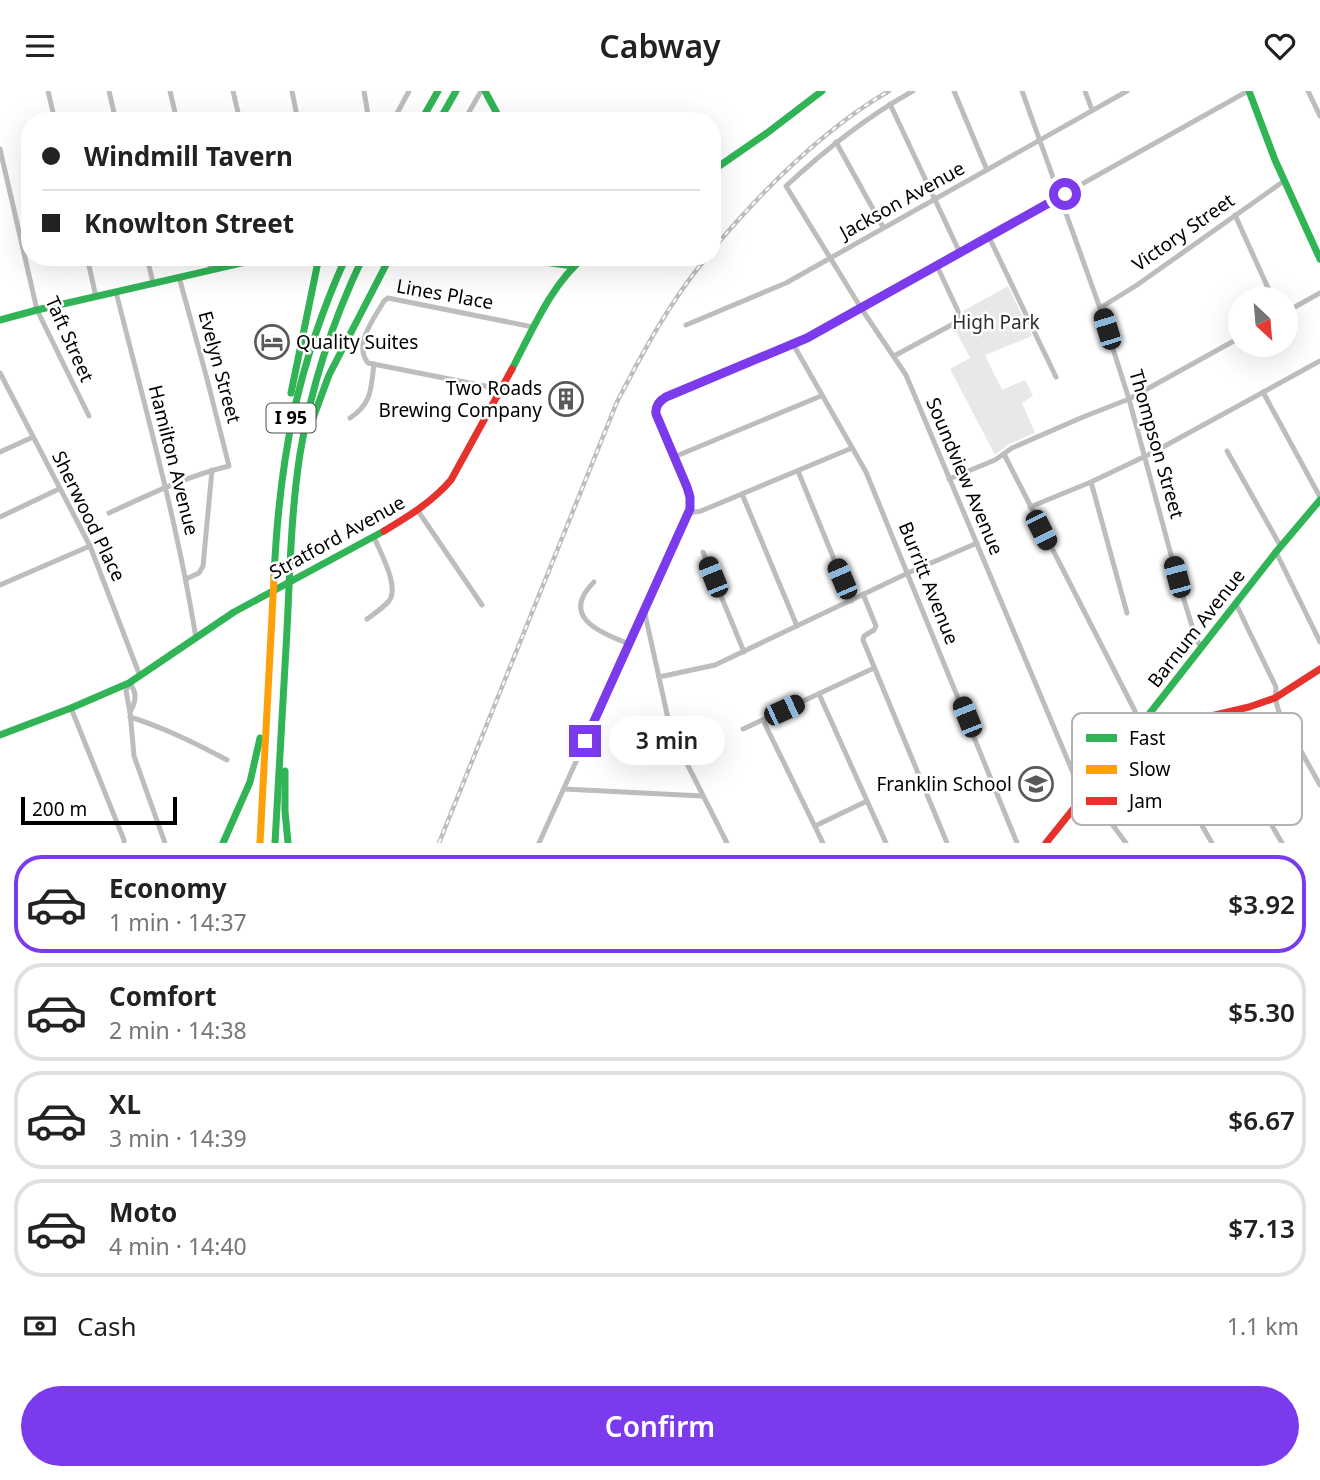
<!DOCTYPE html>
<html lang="en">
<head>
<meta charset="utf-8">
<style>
  :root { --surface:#fff; --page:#f2f2f2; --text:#222; --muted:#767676; --line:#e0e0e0; --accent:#7c3aed }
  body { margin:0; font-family:"Noto Sans",sans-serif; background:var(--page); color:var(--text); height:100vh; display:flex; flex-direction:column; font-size:26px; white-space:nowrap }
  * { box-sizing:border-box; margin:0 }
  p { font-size:23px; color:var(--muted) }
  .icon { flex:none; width:38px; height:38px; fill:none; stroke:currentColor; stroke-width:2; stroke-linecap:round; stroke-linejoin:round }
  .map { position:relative; height:752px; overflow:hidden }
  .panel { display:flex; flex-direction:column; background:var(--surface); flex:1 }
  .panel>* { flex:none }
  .guide { position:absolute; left:21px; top:21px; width:700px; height:154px; border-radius:28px; box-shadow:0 7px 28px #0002; display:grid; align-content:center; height:154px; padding:0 21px; background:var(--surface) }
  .needle { width:46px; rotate:154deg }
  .controls { position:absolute; left:1228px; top:196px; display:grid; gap:14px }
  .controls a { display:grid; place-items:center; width:70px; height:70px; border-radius:50%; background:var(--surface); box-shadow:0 7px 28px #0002; font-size:35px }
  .scale { position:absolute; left:21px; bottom:18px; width:156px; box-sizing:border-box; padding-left:7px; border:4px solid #000; border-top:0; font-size:19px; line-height:24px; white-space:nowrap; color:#000; -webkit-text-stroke:5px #fff; paint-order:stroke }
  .end { position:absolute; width:32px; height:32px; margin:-16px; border:9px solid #7c3aed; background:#fff; box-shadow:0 0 0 4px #fff }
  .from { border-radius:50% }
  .bubble { position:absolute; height:49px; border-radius:24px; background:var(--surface); box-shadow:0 7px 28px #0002; font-size:23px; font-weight:600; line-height:49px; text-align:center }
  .car { position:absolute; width:21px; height:42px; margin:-21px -10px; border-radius:9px; box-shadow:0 0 5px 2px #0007; background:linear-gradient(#222 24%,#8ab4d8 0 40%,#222 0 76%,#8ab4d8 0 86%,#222 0) }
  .guide b { display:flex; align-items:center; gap:24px; height:66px; font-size:26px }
  .guide b+b { border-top:2px solid var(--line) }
  .guide i { width:18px; height:18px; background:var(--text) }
  ul { padding:12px 0 0; list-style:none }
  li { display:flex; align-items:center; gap:21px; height:98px; margin:0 14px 10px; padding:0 7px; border:4px solid var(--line); border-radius:28px }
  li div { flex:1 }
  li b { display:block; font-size:26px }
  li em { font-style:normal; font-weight:600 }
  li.selected { border-color:var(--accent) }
  li>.icon { width:63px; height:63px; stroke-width:1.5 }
  .pay { display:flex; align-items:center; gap:18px; height:77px; padding:0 21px; font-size:26px }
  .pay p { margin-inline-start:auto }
  .button { display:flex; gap:14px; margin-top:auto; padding:14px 21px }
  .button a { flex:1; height:80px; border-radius:42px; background:var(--accent); color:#fff; font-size:28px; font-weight:600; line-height:80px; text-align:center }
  header { display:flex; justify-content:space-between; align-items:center; height:91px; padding:0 21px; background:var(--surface); font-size:32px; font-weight:600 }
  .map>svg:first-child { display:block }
</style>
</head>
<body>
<header><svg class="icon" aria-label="menu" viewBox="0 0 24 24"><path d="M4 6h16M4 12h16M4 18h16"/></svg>Cabway<svg class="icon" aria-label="heart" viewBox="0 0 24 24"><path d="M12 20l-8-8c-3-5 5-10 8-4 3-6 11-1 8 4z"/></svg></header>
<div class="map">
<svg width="1320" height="752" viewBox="0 0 1320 752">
  <rect width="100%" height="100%" fill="#fff"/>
  <path fill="#e8e8e8" d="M1008 195 1032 245 985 264 1002 299 1025 289 1033 305 1022 312 1035 342 1009 353 995 364 950 278 970 267 954 237C961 234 965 228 963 220Z"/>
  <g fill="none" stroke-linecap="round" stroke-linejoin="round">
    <g stroke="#bdbdbd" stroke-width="5">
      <path d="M48 0 55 30"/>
      <path d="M109 0 116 30"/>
      <path d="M170 0 177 30"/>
      <path d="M233 0 240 30"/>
      <path d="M292 0 298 30"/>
      <path d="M364 0 369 30"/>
      <path d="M913 0C866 26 825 59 786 95L861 217 906 284 1079 696 1094 709 1126 752"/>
      <path d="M954 0 987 79"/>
      <path d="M1022 0 1100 217 1129 308 1177 486 1196 548 1201 556"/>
      <path d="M1085 0 1092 19"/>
      <path d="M1308 0 1320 25"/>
      <path d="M890 13 960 162"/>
      <path d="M393 30 409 0"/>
      <path d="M464 30 481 0"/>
      <path d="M836 51 883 136"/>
      <path d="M0 58 37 219 89 325"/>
      <path d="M1235 124 1273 208"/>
      <path d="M989 146 1056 286"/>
      <path d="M87 166 96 206"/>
      <path d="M147 166 153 192"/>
      <path d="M208 166 211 179"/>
      <path d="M116 201C145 316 177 430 196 547"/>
      <path d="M1100 217 1137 194 1284 90"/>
      <path d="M1286 221 1320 202"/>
      <path d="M686 234 786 192 1127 0"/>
      <path d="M793 253 866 381 1017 752"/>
      <path d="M894 265 955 232 958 227V220L937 175"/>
      <path d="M0 282 90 455 140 585"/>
      <path d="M500 298 368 272C353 253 374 228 384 210L388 207 533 236"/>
      <path d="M1263 301 1320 406"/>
      <path d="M350 327C372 313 371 297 374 273"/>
      <path d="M1227 360 1281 456"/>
      <path d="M0 361 33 346"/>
      <path d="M1004 363 1135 620 1139 636 1152 648 1212 752"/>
      <path d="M674 366 821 305"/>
      <path d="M798 380 851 510"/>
      <path d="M949 388 995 369 1012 357 1083 326 1129 308 1241 246"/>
      <path d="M1091 391 1127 522"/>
      <path d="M742 403 797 535"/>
      <path d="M1030 416 1091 391 1152 362 1320 270"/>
      <path d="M418 420 482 514"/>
      <path d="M109 422C148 404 187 385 229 375L206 284 179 186"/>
      <path d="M689 422 701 420 852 357"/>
      <path d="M0 426 59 398"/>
      <path d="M703 461 744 561"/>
      <path d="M1276 461 1320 551"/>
      <path d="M186 488 199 482 203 475 212 379"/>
      <path d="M594 491C559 526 600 541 629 553"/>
      <path d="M0 494 90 455"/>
      <path d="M863 503 876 535 874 539 864 545 863 549 947 752"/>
      <path d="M1236 513 1276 596 1275 607 1279 621 1320 694"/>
      <path d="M645 523 671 641 727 752"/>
      <path d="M367 528C374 523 383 517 389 510 400 496 380 461 374 446"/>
      <path d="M659 586 715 574 908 482 977 452"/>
      <path d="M129 592 126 600 130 621 134 665 165 752"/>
      <path d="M129 592C138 601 136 611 130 621"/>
      <path d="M819 603 886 752"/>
      <path d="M71 617 124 749V752"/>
      <path d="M130 626C165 637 195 652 227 669"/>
      <path d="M1209 626 1282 752"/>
      <path d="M763 629 823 752"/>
      <path d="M743 638 874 577"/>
      <path d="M564 698 702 705"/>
      <path d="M815 735 867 710"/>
      <path d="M539 752 689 422 690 410 688 399 656 323C655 315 658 310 665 306L807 247 1248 0"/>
    </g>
    <g stroke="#30b455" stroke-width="7">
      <path d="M485 0 501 30"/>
      <path d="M1249 0 1275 69 1320 168"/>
      <path d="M421 30 438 0"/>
      <path d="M439 30 456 0"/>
      <path d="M712 80 767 42 822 0"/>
      <path d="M508 166 573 175 571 166"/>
      <path d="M0 229 37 219 268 166"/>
      <path d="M512 278C531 242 552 191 585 166"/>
      <path d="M291 302 319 166"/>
      <path d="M312 330 329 284 390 166"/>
      <path d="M274 487C279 369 297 274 346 166"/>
      <path d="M1139 636 1276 461 1320 409"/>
      <path d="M0 644 71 617 129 592 234 521 384 440"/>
      <path d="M285 680V720L288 752"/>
      <path d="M223 752 250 691 260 647"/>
      <path d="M275 752C279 681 283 610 287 539 290 480 291 421 300 363 311 295 333 229 363 166"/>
    </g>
    <path stroke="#ff9f0a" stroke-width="7" d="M260 752 274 487"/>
    <g stroke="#e5322d" stroke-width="7">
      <path d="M384 440C409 425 432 411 451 389L512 278"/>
      <path d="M1046 752 1139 636 1156 638 1249 616 1275 607 1320 578"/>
    </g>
    <g stroke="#bdbdbd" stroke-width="4.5">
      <g id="rail">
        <path d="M712 159C761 101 823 38 889 0"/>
        <path d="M439 752 617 311C643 261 670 210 707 166"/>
      </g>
    </g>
    <use href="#rail" stroke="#fff" stroke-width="2" stroke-dasharray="5" stroke-linecap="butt"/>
  </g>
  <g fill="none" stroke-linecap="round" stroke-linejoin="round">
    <path stroke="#7c3aed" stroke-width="9" d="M585 650 690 418V406L687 396 656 323C655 315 659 310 666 306L807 247 1065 103"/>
  </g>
  <defs>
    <g id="hotel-ring" transform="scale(1.75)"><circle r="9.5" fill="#fff" stroke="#595959" stroke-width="1.5"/><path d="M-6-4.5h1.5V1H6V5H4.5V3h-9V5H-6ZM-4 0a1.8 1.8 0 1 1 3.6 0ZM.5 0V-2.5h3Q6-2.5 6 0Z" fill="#595959"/></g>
    <g id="building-ring" transform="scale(1.75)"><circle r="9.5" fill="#fff" stroke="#595959" stroke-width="1.5"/><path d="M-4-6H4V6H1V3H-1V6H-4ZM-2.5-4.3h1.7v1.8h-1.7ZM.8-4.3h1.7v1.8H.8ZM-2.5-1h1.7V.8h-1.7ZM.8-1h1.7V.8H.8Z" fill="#595959"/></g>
    <g id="school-ring" transform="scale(1.75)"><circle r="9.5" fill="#fff" stroke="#595959" stroke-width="1.5"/><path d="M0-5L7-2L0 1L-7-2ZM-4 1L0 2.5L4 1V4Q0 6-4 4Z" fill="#595959"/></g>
  </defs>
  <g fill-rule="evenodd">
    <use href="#hotel-ring" x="272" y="251"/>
    <use href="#building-ring" x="566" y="308"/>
    <use href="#school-ring" x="1036" y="693"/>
  </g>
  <g text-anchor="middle" stroke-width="5" stroke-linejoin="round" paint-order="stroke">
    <rect fill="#fff" stroke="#4c4c4c" stroke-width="2" x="266.5" y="312.5" width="49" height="29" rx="5"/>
    <g font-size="18" font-weight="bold" fill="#000">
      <text x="291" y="333">I 95</text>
    </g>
    <g font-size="19" fill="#000" stroke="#fff">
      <text transform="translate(902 109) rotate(-29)" y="7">Jackson Avenue</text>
      <text transform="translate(1183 141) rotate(-35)" y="7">Victory Street</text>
      <text transform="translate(445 203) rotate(10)" y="7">Lines Place</text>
      <text transform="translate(70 248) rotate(66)" y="7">Taft Street</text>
      <text transform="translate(220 276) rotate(75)" y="7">Evelyn Street</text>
      <text transform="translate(1157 353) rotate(74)" y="7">Thompson Street</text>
      <text transform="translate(174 369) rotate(76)" y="7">Hamilton Avenue</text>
      <text transform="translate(965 385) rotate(67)" y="7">Soundview Avenue</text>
      <text transform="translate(89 425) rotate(64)" y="7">Sherwood Place</text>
      <text transform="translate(337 446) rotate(-29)" y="7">Stratford Avenue</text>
      <text transform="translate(929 492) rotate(68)" y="7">Burritt Avenue</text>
      <text transform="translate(1196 537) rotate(-52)" y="7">Barnum Avenue</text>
    </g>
    <g font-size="19" fill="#2d2d2d" stroke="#fff">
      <text x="996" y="238">High Park</text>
    </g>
    <g font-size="19" fill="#000" stroke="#fff" text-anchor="end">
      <text x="296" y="258" text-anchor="start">Quality Suites</text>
      <text x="542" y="304">Two Roads<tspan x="542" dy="22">Brewing Company</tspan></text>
      <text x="1012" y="700">Franklin School</text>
    </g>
  </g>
  <rect x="1072" y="622" width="230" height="112" rx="10" fill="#fff" stroke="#b2b2b2" stroke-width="2"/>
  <rect x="1086" y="643" width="31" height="8" fill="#30b455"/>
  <rect x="1086" y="674" width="31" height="9" fill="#ff9f0a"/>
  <rect x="1086" y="706" width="31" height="8" fill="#e5322d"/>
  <g font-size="19" fill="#000">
    <text x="1129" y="654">Fast</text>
    <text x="1129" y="685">Slow</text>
    <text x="1129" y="717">Jam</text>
  </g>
</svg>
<div class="controls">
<a><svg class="needle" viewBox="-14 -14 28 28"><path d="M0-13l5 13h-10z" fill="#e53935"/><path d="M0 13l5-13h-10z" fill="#767676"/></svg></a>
</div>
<div class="scale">200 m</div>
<i class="end from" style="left:1065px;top:103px"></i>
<i class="end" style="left:585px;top:650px"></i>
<div class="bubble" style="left:609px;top:625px;width:116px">3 min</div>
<i class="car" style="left:1107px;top:238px;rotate:343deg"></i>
<i class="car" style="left:1041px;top:439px;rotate:153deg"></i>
<i class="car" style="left:713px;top:486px;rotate:338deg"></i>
<i class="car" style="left:1177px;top:486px;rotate:345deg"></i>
<i class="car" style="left:842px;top:488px;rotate:337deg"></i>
<i class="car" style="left:784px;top:619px;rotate:65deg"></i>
<i class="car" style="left:967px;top:626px;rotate:338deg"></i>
<div class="guide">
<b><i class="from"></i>Windmill Tavern</b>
<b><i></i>Knowlton Street</b>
</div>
</div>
<section class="panel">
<ul>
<li class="selected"><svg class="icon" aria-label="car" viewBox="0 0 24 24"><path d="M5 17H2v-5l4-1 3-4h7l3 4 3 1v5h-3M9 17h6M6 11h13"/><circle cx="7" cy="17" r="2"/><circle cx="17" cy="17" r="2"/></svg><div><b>Economy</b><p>1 min · 14:37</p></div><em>$3.92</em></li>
<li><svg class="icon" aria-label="car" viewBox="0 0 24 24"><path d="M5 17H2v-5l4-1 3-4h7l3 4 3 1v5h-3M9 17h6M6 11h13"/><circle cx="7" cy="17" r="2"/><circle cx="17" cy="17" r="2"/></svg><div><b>Comfort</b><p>2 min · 14:38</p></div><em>$5.30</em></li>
<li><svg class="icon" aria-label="car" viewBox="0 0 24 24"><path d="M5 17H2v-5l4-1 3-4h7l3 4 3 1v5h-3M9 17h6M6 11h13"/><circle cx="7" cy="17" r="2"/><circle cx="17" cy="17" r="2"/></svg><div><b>XL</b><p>3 min · 14:39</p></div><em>$6.67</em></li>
<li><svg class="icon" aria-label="car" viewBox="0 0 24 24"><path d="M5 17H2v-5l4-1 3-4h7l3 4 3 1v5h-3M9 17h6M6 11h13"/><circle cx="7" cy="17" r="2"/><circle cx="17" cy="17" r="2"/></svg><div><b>Moto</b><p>4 min · 14:40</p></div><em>$7.13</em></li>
</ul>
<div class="pay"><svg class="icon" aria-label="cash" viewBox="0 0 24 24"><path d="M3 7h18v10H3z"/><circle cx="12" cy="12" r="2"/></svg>Cash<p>1.1 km</p></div>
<div class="button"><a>Confirm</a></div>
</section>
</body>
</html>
